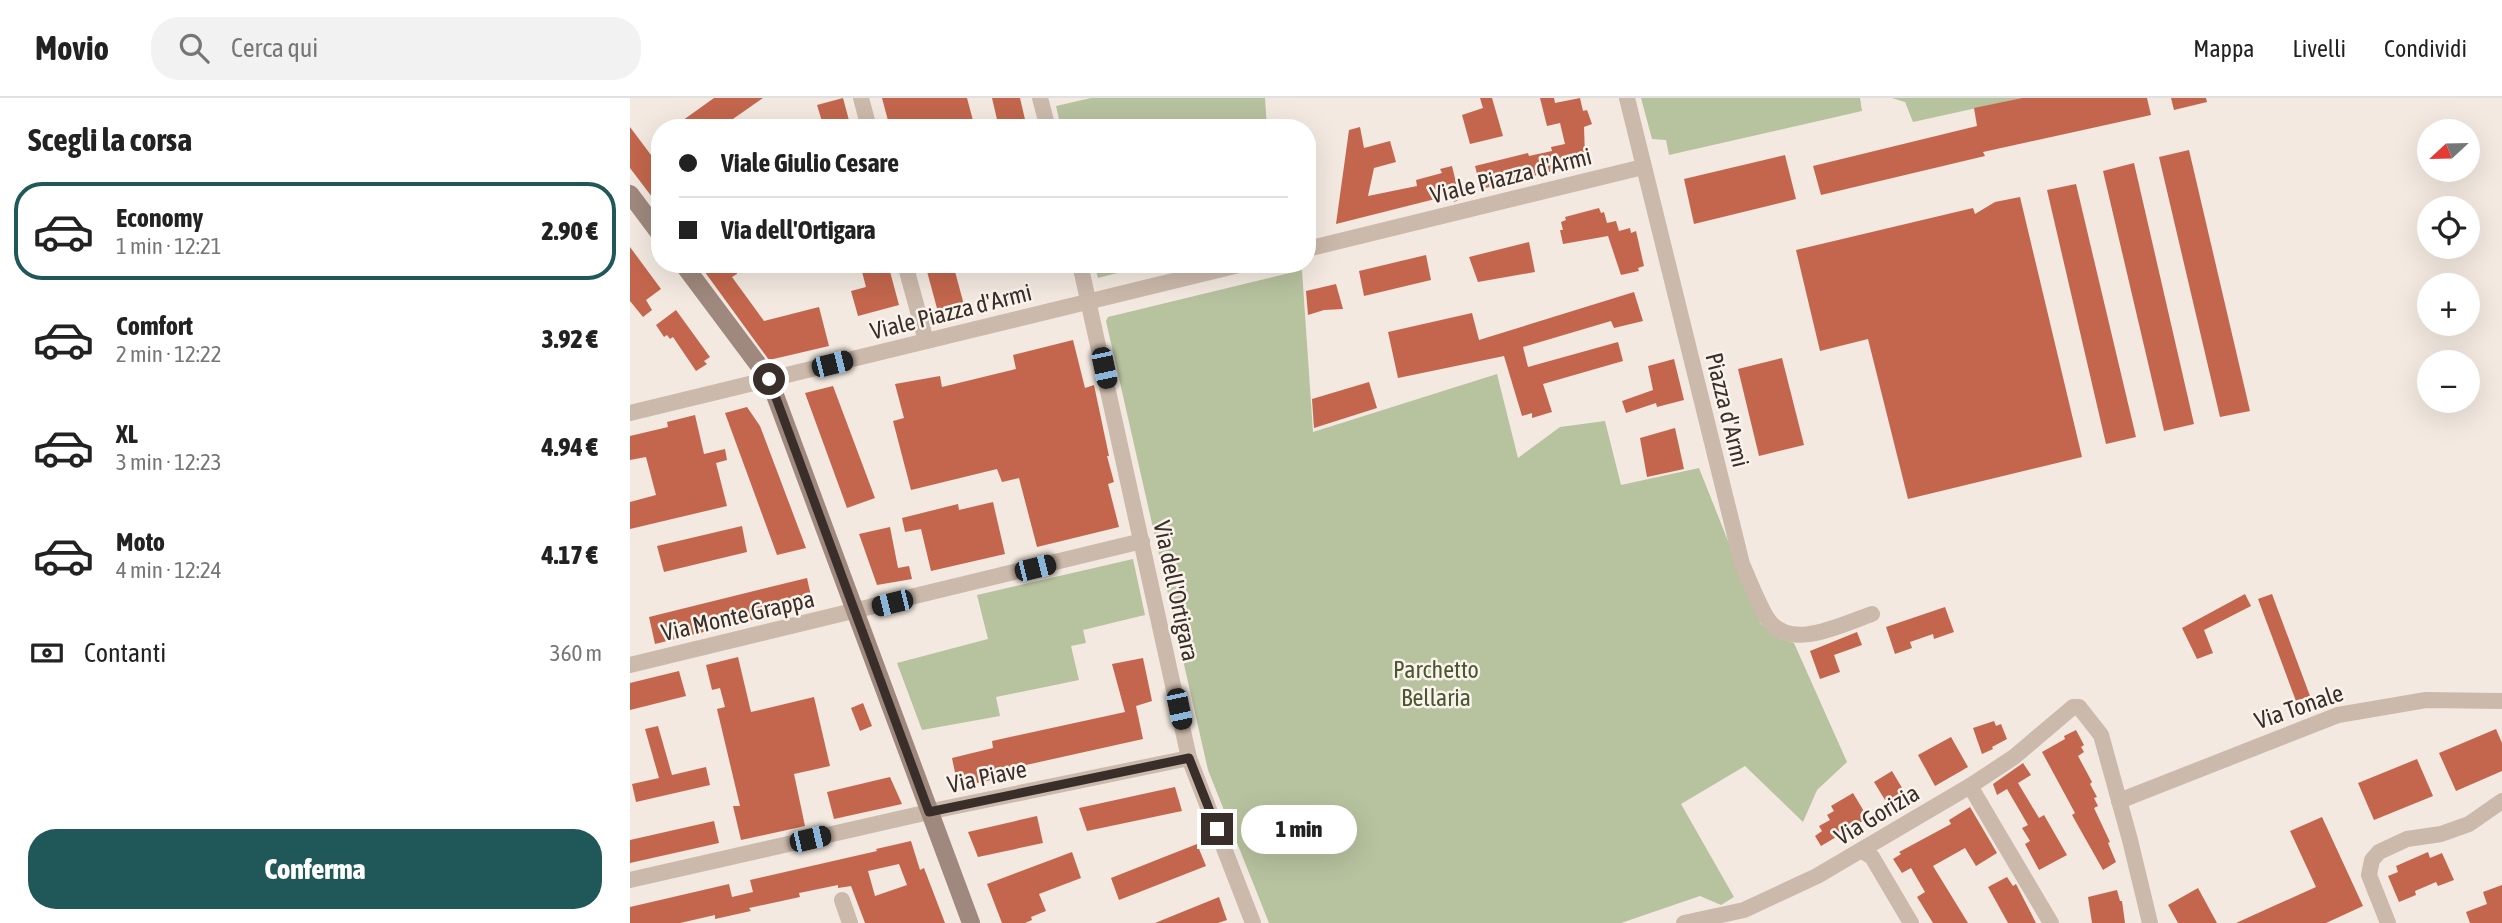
<!DOCTYPE html>
<html lang="it">
<head>
<meta charset="utf-8">
<style>
  :root { --surface:#fff; --page:#f2f2f2; --text:#222; --muted:#767676; --line:#e0e0e0; --accent:#20585a }
  body { margin:0; font-family:"Asap Condensed",sans-serif; background:var(--page); color:var(--text); height:100vh; display:flex; flex-direction:column; font-size:26px; white-space:nowrap }
  * { box-sizing:border-box; margin:0 }
  p { font-size:23px; color:var(--muted) }
  .icon { flex:none; width:38px; height:38px; fill:none; stroke:currentColor; stroke-width:2; stroke-linecap:round; stroke-linejoin:round }
  .map { position:relative; flex:1; overflow:hidden }
  .panel { display:flex; flex-direction:column; background:var(--surface); width:630px }
  .panel>* { flex:none }
  .guide { position:absolute; left:21px; top:21px; width:665px; height:154px; border-radius:28px; box-shadow:0 7px 28px #0002; display:grid; align-content:center; height:154px; padding:0 28px; background:var(--surface) }
  .needle { width:46px; rotate:248deg }
  .fabs { position:absolute; left:1787px; top:21px; display:grid; gap:14px }
  .fabs a { display:grid; place-items:center; width:63px; height:63px; border-radius:50%; background:var(--surface); box-shadow:0 7px 28px #0002; font-size:35px }
  .end { position:absolute; width:32px; height:32px; margin:-16px; border:9px solid #392e2a; background:#fff; box-shadow:0 0 0 4px #fff }
  .from { border-radius:50% }
  .bubble { position:absolute; height:49px; border-radius:24px; background:var(--surface); box-shadow:0 7px 28px #0002; font-size:23px; font-weight:800; line-height:49px; text-align:center }
  .car { position:absolute; width:21px; height:42px; margin:-21px -10px; border-radius:9px; box-shadow:0 0 5px 2px #0007; background:linear-gradient(#222 24%,#8ab4d8 0 40%,#222 0 76%,#8ab4d8 0 86%,#222 0) }
  .guide b { display:flex; align-items:center; gap:24px; height:66px; font-size:26px }
  .guide b+b { border-top:2px solid var(--line) }
  .guide i { width:18px; height:18px; background:var(--text) }
  ul { padding:0; list-style:none }
  li { display:flex; align-items:center; gap:21px; height:98px; margin:0 14px 10px; padding:0 14px; border:4px solid transparent; border-radius:28px }
  li div { flex:1 }
  li b { display:block; font-size:26px }
  li em { font-style:normal; font-weight:800 }
  li.selected { border-color:var(--accent) }
  li>.icon { width:63px; height:63px; stroke-width:1.5 }
  h2 { padding:0 28px; font-size:32px; line-height:84px }
  .pay { display:flex; align-items:center; gap:18px; height:77px; padding:0 28px; font-size:26px }
  .pay p { margin-inline-start:auto }
  .cta { display:flex; gap:14px; margin-top:auto; padding:14px 28px }
  .cta a { flex:1; height:80px; border-radius:28px; background:var(--accent); color:#fff; font-size:28px; font-weight:800; line-height:80px; text-align:center }
  header { display:flex; align-items:center; gap:42px; box-sizing:border-box; height:98px; padding:0 35px; background:var(--surface); border-bottom:2px solid var(--line) }
  header strong { font-size:33px }
  nav { display:flex; gap:38px; margin-inline-start:auto; font-size:24px }
  .search { width:490px; height:63px; background:var(--page); display:flex; align-items:center; gap:18px; box-sizing:border-box; padding:0 24px; border-radius:28px; color:var(--muted); font-size:26px }
  main { display:flex; flex:1; min-height:0 }
  .map>svg:first-child { display:block }
</style>
</head>
<body>
<header>
<strong>Movio</strong>
<div class="search"><svg class="icon" aria-label="search" viewBox="0 0 24 24"><circle cx="10" cy="10" r="6"/><path d="M15 15l6 6"/></svg>Cerca qui</div>
<nav><a>Mappa</a><a>Livelli</a><a>Condividi</a></nav>
</header>
<main>
<section class="panel">
<h2>Scegli la corsa</h2>
<ul>
<li class="selected"><svg class="icon" aria-label="car" viewBox="0 0 24 24"><path d="M5 17H2v-5l4-1 3-4h7l3 4 3 1v5h-3M9 17h6M6 11h13"/><circle cx="7" cy="17" r="2"/><circle cx="17" cy="17" r="2"/></svg><div><b>Economy</b><p>1 min · 12:21</p></div><em>2.90 €</em></li>
<li><svg class="icon" aria-label="car" viewBox="0 0 24 24"><path d="M5 17H2v-5l4-1 3-4h7l3 4 3 1v5h-3M9 17h6M6 11h13"/><circle cx="7" cy="17" r="2"/><circle cx="17" cy="17" r="2"/></svg><div><b>Comfort</b><p>2 min · 12:22</p></div><em>3.92 €</em></li>
<li><svg class="icon" aria-label="car" viewBox="0 0 24 24"><path d="M5 17H2v-5l4-1 3-4h7l3 4 3 1v5h-3M9 17h6M6 11h13"/><circle cx="7" cy="17" r="2"/><circle cx="17" cy="17" r="2"/></svg><div><b>XL</b><p>3 min · 12:23</p></div><em>4.94 €</em></li>
<li><svg class="icon" aria-label="car" viewBox="0 0 24 24"><path d="M5 17H2v-5l4-1 3-4h7l3 4 3 1v5h-3M9 17h6M6 11h13"/><circle cx="7" cy="17" r="2"/><circle cx="17" cy="17" r="2"/></svg><div><b>Moto</b><p>4 min · 12:24</p></div><em>4.17 €</em></li>
</ul>
<div class="pay"><svg class="icon" aria-label="cash" viewBox="0 0 24 24"><path d="M3 7h18v10H3z"/><circle cx="12" cy="12" r="2"/></svg>Contanti<p>360 m</p></div>
<div class="cta"><a>Conferma</a></div>
</section>
<div class="map">
<svg width="1872" height="825" viewBox="0 0 1872 825">
  <rect width="100%" height="100%" fill="#f3e9e0"/>
  <g fill="#b7c29f">
    <path d="M461 0H635L637 30H431L426 8Z"/>
    <path d="M1011 0H1230L1232 13 1039 57 1036 42 1022 41Z"/>
    <path d="M1262 0H1392L1283 24 1275 4Z"/>
    <path d="M464 166H522L468 180Z"/>
    <path d="M672 172 683 334 867 276 888 360 930 329 975 323 991 387 1069 370 1131 526 1150 541 1164 545 1217 664 1187 692 1173 724 1115 668 1051 706 1104 799 1091 807 1070 798 991 825H639L578 672 476 223 478 219Z"/>
    <path d="M503 461 515 517 453 532 456 545 441 548 449 582 366 599 370 618 292 632 267 565 358 541 347 497Z"/>
  </g>
  <g fill="#c3664d" fill-rule="evenodd">
    <path d="M84 0H133L90 30H42Z"/>
    <path d="M213 0 221 30H194L187 7Z"/>
    <path d="M252 0H337L345 30H260Z"/>
    <path d="M362 0H390L397 30H369Z"/>
    <path d="M850 0H862L873 38 840 46 832 17 853 10Z"/>
    <path d="M910 0H924L925 5 950 0 953 13 957 12 962 26 954 29 955 58 938 61 940 69 851 91 845 68 898 55 899 58 922 53 921 49 935 46 930 25 917 28Z"/>
    <path d="M1392 0H1517L1521 17 1353 54 1355 58 1191 97 1183 68 1347 28 1344 10Z"/>
    <path d="M1541 0H1576L1577 4 1544 12Z"/>
    <path d="M0 29 30 69V93L22 99 0 70Z"/>
    <path d="M730 29 734 50 760 43 766 64 744 70 738 98 787 88 786 82 812 75 810 71 822 68 830 101 824 104 821 97 706 126 719 32Z"/>
    <path d="M1559 52 1620 313 1590 319 1529 59Z"/>
    <path d="M1155 57 1166 101 1064 126 1054 81Z"/>
    <path d="M1504 65 1564 326 1534 333 1473 73Z"/>
    <path d="M1446 86 1506 339 1476 346 1417 92Z"/>
    <path d="M1390 99 1452 359 1278 401 1238 241 1190 253 1166 152 1343 110 1345 116 1365 104Z"/>
    <path d="M969 110 971 115 974 114 977 125 986 123 989 133 1000 130 1001 135 1006 133 1014 168 1008 170 1009 173 991 177 978 138 933 146 930 132H933L931 124 936 122 935 119Z"/>
    <path d="M899 144 905 174 848 184 839 159Z"/>
    <path d="M0 149 31 191 16 202 22 212 13 219 0 203Z"/>
    <path d="M796 157 801 182 734 198 729 173Z"/>
    <path d="M69 166H105L107 176 102 179 134 223 189 209 199 248 139 262Z"/>
    <path d="M230 166H258L269 207 228 218 221 193 236 189Z"/>
    <path d="M295 166H323L334 207 308 214Z"/>
    <path d="M706 186 713 211 694 212 678 217 676 193Z"/>
    <path d="M1004 194 1013 223 984 230 981 223 893 249 898 269 988 244 993 263 913 286 922 314 902 320V315L892 318 874 258 768 280 758 234 842 215 849 242Z"/>
    <path d="M46 212 80 259 74 263 77 266 66 273 43 239 40 241 37 237 34 239 26 227Z"/>
    <path d="M443 242 455 290 464 287 479 358H477L484 384 478 386 489 429 407 449 389 380 372 384 367 371 281 392 263 323 274 320 265 286 310 278 312 289 386 271 383 257Z"/>
    <path d="M1152 260 1174 347 1129 358 1108 271Z"/>
    <path d="M1044 261 1054 302 1027 309 1026 305 996 315 992 303 1023 292 1018 268Z"/>
    <path d="M739 284 747 310 684 330 682 301Z"/>
    <path d="M203 288 245 400 217 410 175 295Z"/>
    <path d="M117 309 130 328 176 450 147 457 95 315Z"/>
    <path d="M65 317 74 356 95 351 97 362 86 365 97 408 0 431V404L26 397 16 359 0 362V338L38 329 37 324Z"/>
    <path d="M1045 330 1054 371 1017 379 1010 340Z"/>
    <path d="M363 404 375 456 301 473 291 431 275 434 272 420 328 406 329 412Z"/>
    <path d="M112 428 117 454 34 474 27 448Z"/>
    <path d="M260 429 268 470 279 468 282 481 247 487 229 436Z"/>
    <path d="M177 480 183 507 25 546 19 519Z"/>
    <path d="M1615 496 1621 508 1574 532 1583 555 1567 561 1552 530Z"/>
    <path d="M1642 496 1680 598 1666 603 1628 501Z"/>
    <path d="M1315 509 1324 534 1304 541 1303 536 1280 544 1282 550 1265 556 1256 529Z"/>
    <path d="M1227 534 1232 547 1204 557 1210 574 1190 581 1180 553Z"/>
    <path d="M108 559 121 614 184 599 200 668 164 676 175 728 111 742 103 708H110L87 611 95 609 90 590 82 592 76 567Z"/>
    <path d="M513 560 522 603 506 608 513 641 369 673 371 680 328 689 322 660 363 650 362 643 495 614 482 566Z"/>
    <path d="M49 573 56 598 0 612V585Z"/>
    <path d="M233 605 242 628 230 633 221 610Z"/>
    <path d="M1364 623 1366 628 1371 626 1377 641 1362 649 1363 651 1352 656 1343 630Z"/>
    <path d="M28 628 42 677 76 669 80 687 6 704 2 686 29 680 15 631Z"/>
    <path d="M1866 631 1872 645V673L1826 693 1809 655Z"/>
    <path d="M1446 632 1454 647 1451 649 1454 654 1448 658 1462 684 1460 686 1467 699 1464 700 1468 708 1464 710 1480 744 1478 745 1486 764 1473 772 1442 717 1445 715 1412 654 1435 641 1434 638Z"/>
    <path d="M1321 639 1338 669 1305 688 1288 657Z"/>
    <path d="M1787 661 1803 698 1744 722 1728 685Z"/>
    <path d="M1393 665 1401 677 1388 685 1409 720 1414 717 1437 757 1409 772 1395 746 1400 743 1392 730 1398 727 1377 691 1367 697 1363 686Z"/>
    <path d="M1262 673 1278 700 1263 710 1258 701 1255 702 1244 684Z"/>
    <path d="M260 679 272 706 204 721 197 694Z"/>
    <path d="M545 689 552 713 457 733 449 710Z"/>
    <path d="M1223 695 1238 720 1191 748 1185 738 1192 733 1189 728 1200 722 1197 717 1204 713 1201 708Z"/>
    <path d="M1340 709 1367 755 1346 768 1335 750 1303 768 1338 825H1303L1287 799 1295 794 1281 770 1272 775 1263 761 1271 756 1269 754 1321 726 1319 722Z"/>
    <path d="M407 718 413 745 348 759 338 734Z"/>
    <path d="M1692 719 1733 808 1696 825H1606L1686 789 1660 733Z"/>
    <path d="M84 723 89 745 0 765V742Z"/>
    <path d="M281 743 290 772 294 770 315 825H235L221 788 208 790V787L169 795 170 799 119 810 121 813 85 821V817L50 825H0V809L99 786 102 799 123 794 120 782 247 753 246 751ZM269 766 277 787 245 798 238 773Z"/>
    <path d="M567 746 576 768 489 802 481 780Z"/>
    <path d="M442 754 451 780 409 796 416 813 401 819 402 822 395 825H372L357 786Z"/>
    <path d="M1798 754 1800 760 1812 755 1824 782 1808 788 1806 784 1785 793 1786 797 1769 804 1758 778 1768 774 1766 768Z"/>
    <path d="M1377 779 1383 788 1386 786 1406 825H1378L1358 789Z"/>
    <path d="M1872 787V825H1840L1836 814 1857 806 1853 794Z"/>
    <path d="M1568 790 1587 825H1548L1538 807Z"/>
    <path d="M1487 792 1490 803H1492L1495 825H1462L1458 799Z"/>
    <path d="M589 799 597 822 588 825H525Z"/>
  </g>
  <g fill="none" stroke-linecap="round" stroke-linejoin="round">
    <g stroke="#cbb9ab" stroke-width="16">
      <path d="M231 0 239 30"/>
      <path d="M410 0 418 30"/>
      <path d="M997 0 1112 466C1120 484 1127 503 1137 520 1159 555 1212 526 1242 516"/>
      <path d="M677 151 1013 69"/>
      <path d="M275 166 296 243"/>
      <path d="M450 166 559 660 623 825"/>
      <path d="M0 315 613 166"/>
      <path d="M0 567 512 443"/>
      <path d="M1340 688 1421 825"/>
      <path d="M1489 703 1708 617 1796 602 1872 603"/>
      <path d="M1232 753 1242 759 1281 825"/>
      <path d="M0 782 312 711 559 660"/>
      <path d="M212 802 220 825"/>
      <path d="M1054 825 1114 812 1187 778 1340 688 1384 659 1443 609H1449L1471 637 1500 742 1520 825"/>
      <path d="M1758 825 1739 777 1742 762 1749 754 1777 741 1811 736 1839 726 1872 703"/>
    </g>
    <g stroke="#9f887d" stroke-width="18">
      <path d="M0 96 30 136"/>
      <path d="M53 166 139 281 341 825"/>
    </g>
  </g>
  <g fill="none" stroke-linecap="round" stroke-linejoin="round">
    <path stroke="#392e2a" stroke-width="9" d="M139 281 299 714 559 660 587 731"/>
  </g>
  <g text-anchor="middle" stroke-width="5" stroke-linejoin="round" paint-order="stroke">
    <g font-size="24" fill="#392e2a" stroke="#faf3ec">
      <text transform="translate(881 78) rotate(-14)" y="8">Viale Piazza d'Armi</text>
      <text transform="translate(321 214) rotate(-14)" y="8">Viale Piazza d'Armi</text>
      <text transform="translate(1097 312) rotate(76)" y="8">Piazza d'Armi</text>
      <text transform="translate(546 493) rotate(78)" y="8">Via dell'Ortigara</text>
      <text transform="translate(108 518) rotate(-13)" y="8">Via Monte Grappa</text>
      <text transform="translate(1669 609) rotate(-19)" y="8">Via Tonale</text>
      <text transform="translate(357 679) rotate(-12)" y="8">Via Piave</text>
      <text transform="translate(1247 717) rotate(-31)" y="8">Via Gorizia</text>
    </g>
    <g font-size="24" fill="#49572e" stroke="#faf3ec">
      <text x="806" y="580">Parchetto<tspan x="806" dy="28">Bellaria</tspan></text>
    </g>
  </g>
</svg>
<div class="fabs">
<a><svg class="needle" viewBox="-14 -14 28 28"><path d="M0-13l5 13h-10z" fill="#e53935"/><path d="M0 13l5-13h-10z" fill="#767676"/></svg></a>
<a><svg class="icon" aria-label="locate" viewBox="0 0 24 24"><circle cx="12" cy="12" r="6"/><path d="M12 2v4M12 18v4M2 12h4M18 12h4"/></svg></a>
<a>+</a>
<a>−</a>
</div>
<i class="end from" style="left:139px;top:281px"></i>
<i class="end" style="left:587px;top:731px"></i>
<div class="bubble" style="left:611px;top:707px;width:116px">1 min</div>
<i class="car" style="left:202px;top:266px;rotate:76deg"></i>
<i class="car" style="left:474px;top:270px;rotate:168deg"></i>
<i class="car" style="left:405px;top:470px;rotate:76deg"></i>
<i class="car" style="left:262px;top:505px;rotate:256deg"></i>
<i class="car" style="left:549px;top:611px;rotate:168deg"></i>
<i class="car" style="left:180px;top:741px;rotate:77deg"></i>
<div class="guide">
<b><i class="from"></i>Viale Giulio Cesare</b>
<b><i></i>Via dell'Ortigara</b>
</div>
</div>
</main>
</body>
</html>
